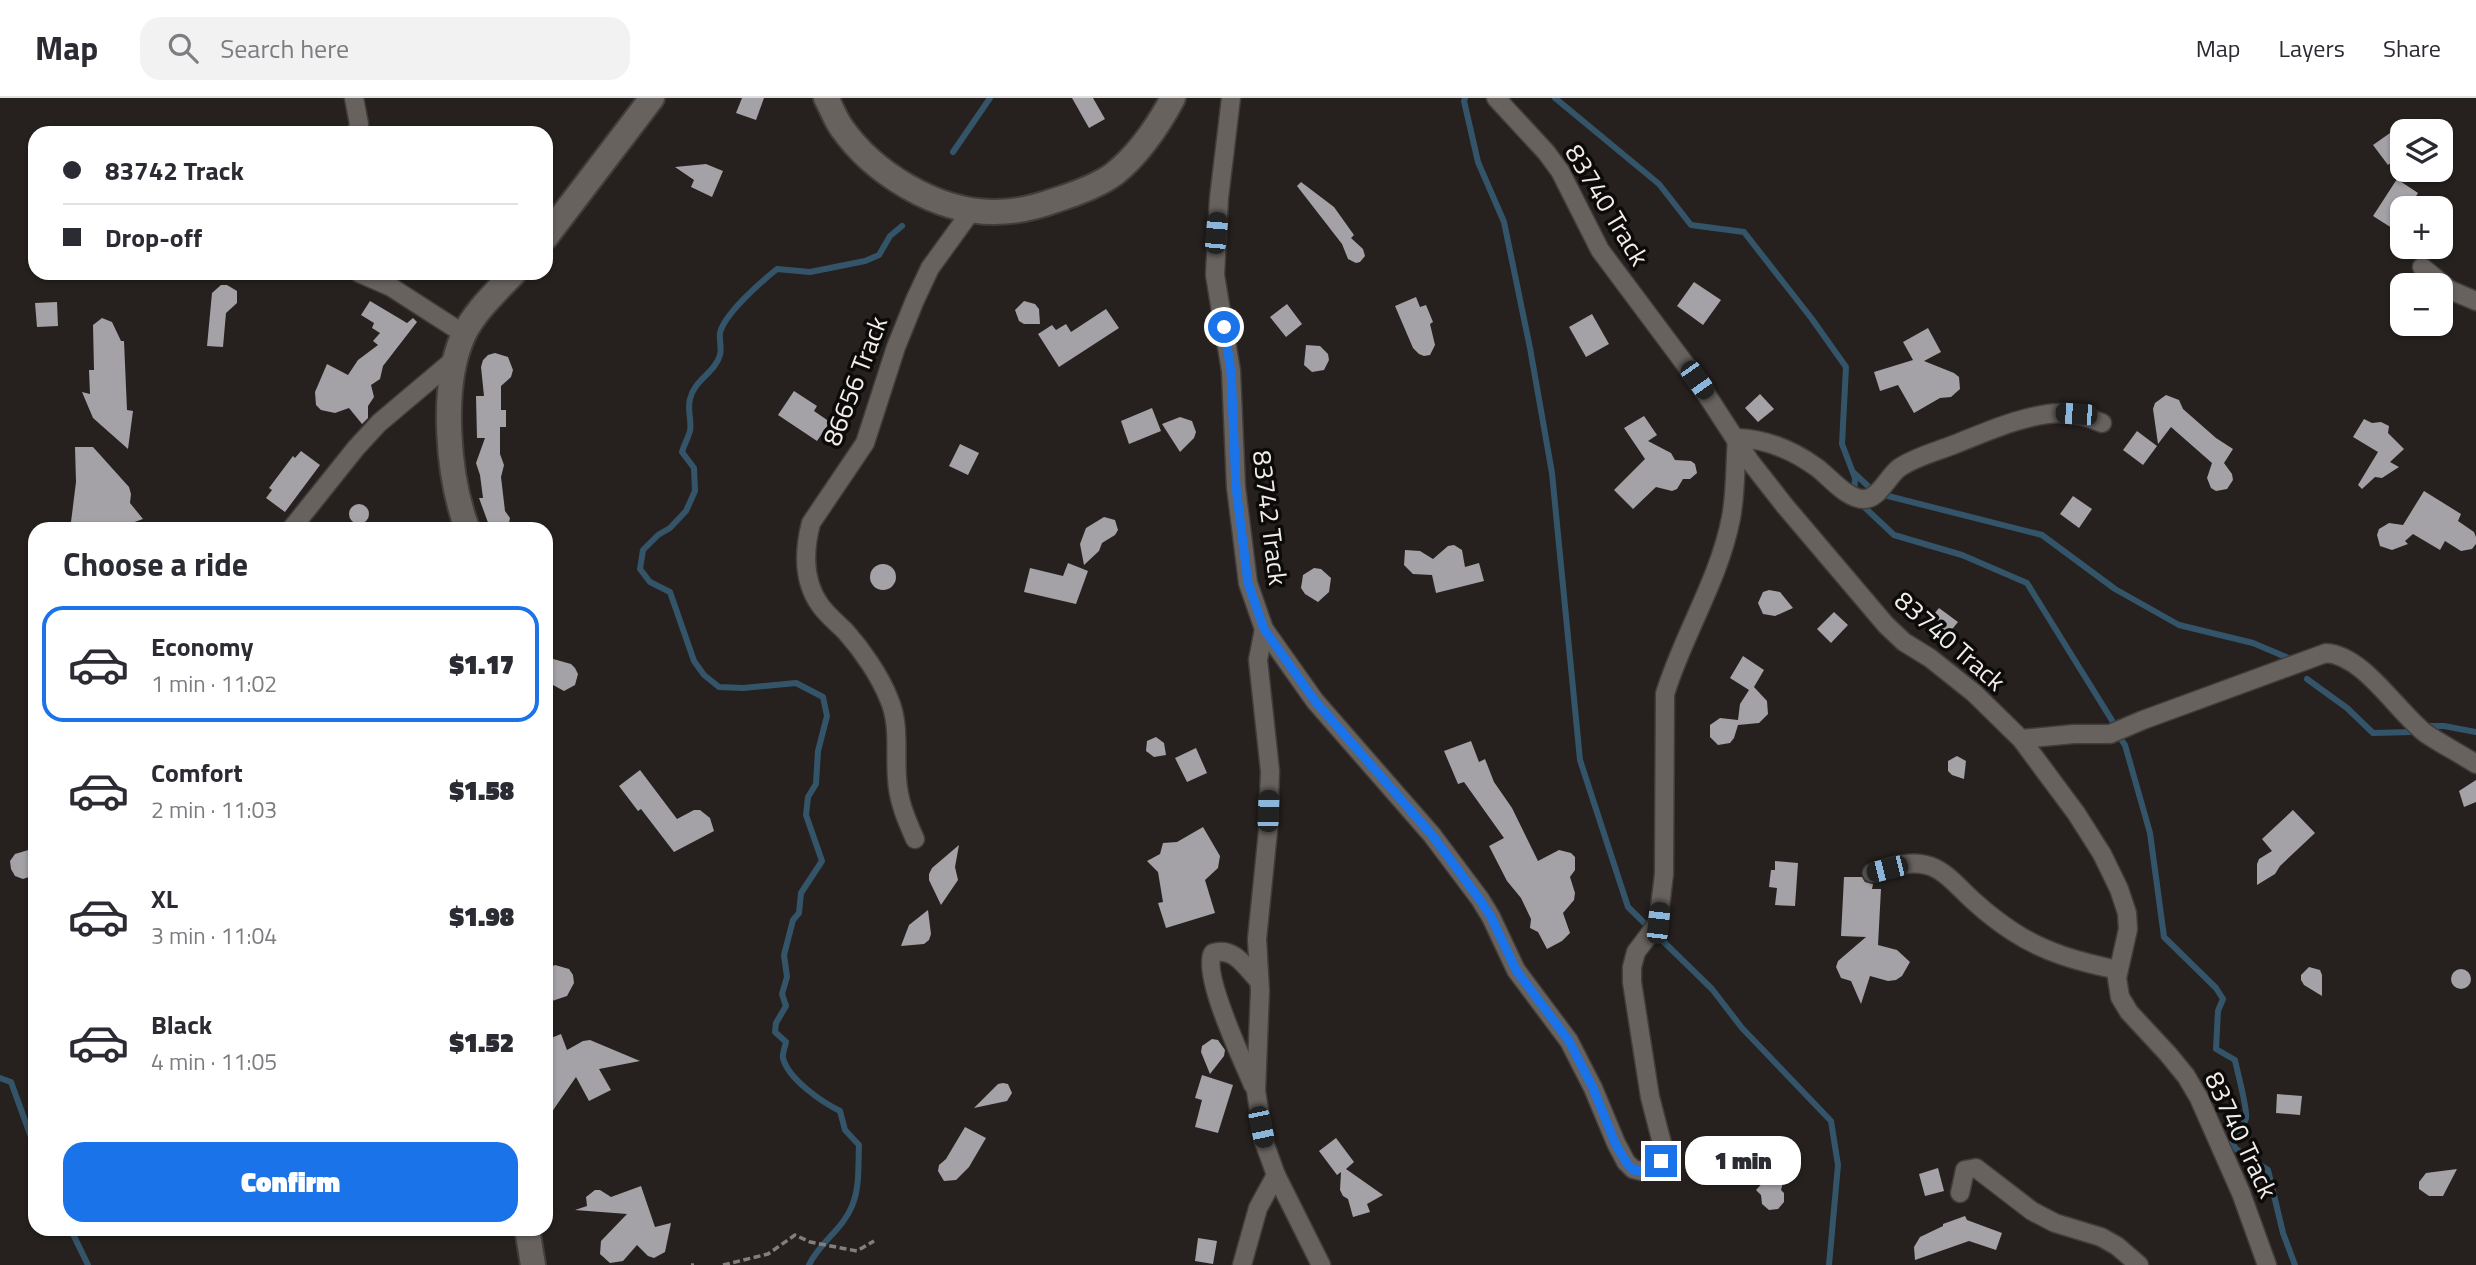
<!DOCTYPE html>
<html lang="en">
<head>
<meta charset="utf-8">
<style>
  :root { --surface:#fff; --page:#f2f2f3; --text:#2b2b33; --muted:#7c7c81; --line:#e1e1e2; --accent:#1a73e8 }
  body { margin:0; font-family:"Titillium Web",sans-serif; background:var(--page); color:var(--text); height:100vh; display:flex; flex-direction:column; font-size:26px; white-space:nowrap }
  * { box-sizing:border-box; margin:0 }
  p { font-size:23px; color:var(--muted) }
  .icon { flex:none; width:38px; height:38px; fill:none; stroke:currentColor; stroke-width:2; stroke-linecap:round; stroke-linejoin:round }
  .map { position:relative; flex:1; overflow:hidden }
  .details { position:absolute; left:28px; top:424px; width:525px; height:714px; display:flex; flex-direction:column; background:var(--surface); border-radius:21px; box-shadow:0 2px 5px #0004 }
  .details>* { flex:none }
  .banner { position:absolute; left:28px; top:28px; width:525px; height:154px; border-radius:21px; box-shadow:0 2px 5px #0004; display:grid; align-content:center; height:154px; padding:0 35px; background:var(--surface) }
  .buttons { position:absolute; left:2390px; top:21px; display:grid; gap:14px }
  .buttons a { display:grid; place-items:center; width:63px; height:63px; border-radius:14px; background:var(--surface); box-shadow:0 2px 5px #0004; font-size:35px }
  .end { position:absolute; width:32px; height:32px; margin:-16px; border:9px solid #1a73e8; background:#fff; box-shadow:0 0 0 4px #fff }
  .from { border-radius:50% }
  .bubble { position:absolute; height:49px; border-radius:21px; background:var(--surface); box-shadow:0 2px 5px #0004; font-size:23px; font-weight:800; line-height:49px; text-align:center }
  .car { position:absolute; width:21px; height:42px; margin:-21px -10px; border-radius:9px; box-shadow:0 0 5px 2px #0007; background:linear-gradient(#222 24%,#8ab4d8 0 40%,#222 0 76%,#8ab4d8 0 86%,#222 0) }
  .banner b { display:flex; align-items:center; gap:24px; height:66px; font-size:26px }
  .banner b+b { border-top:2px solid var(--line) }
  .banner i { width:18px; height:18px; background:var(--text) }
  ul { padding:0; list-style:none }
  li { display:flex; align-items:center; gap:21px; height:116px; margin:0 14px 10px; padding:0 21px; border:4px solid transparent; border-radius:21px }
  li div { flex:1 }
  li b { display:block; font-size:26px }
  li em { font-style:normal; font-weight:800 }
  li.current { border-color:var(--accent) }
  li>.icon { width:63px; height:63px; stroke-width:1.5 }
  h2 { padding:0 35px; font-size:32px; line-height:84px }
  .primary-button { display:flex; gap:14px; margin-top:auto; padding:14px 35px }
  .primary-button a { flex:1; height:80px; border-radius:21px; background:var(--accent); color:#fff; font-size:28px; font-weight:800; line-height:80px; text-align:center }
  header { display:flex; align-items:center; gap:42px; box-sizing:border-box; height:98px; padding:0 35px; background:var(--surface); border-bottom:2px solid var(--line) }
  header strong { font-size:33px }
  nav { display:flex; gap:38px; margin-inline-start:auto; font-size:24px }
  .search { width:490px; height:63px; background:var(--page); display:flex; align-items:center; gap:18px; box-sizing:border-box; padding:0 24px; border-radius:21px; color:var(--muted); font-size:26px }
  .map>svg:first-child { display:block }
</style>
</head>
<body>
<header>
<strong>Map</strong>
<div class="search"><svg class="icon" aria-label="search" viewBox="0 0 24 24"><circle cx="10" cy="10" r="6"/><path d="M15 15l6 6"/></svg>Search here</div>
<nav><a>Map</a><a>Layers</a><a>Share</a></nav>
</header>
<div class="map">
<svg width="2476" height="1167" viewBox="0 0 2476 1167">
  <rect width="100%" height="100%" fill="#26211f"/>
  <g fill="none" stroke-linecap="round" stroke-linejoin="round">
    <g stroke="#345569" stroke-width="6">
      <path d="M1465 0 1464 3 1478 64 1504 124 1530 250 1552 375 1580 662 1628 809 1712 891 1742 930 1831 1023 1838 1067 1829 1167"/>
      <path d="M1555 0 1659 86 1691 127 1744 134 1812 221 1846 269 1842 346 1855 380 1854 397"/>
      <path d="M953 54 990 0"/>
      <path d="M1854 375 1868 388"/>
      <path d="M1888 398 2042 437 2115 491 2179 527 2253 545 2293 562"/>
      <path d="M1860 405 1894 437 1962 457 2027 485 2113 624"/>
      <path d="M2307 581 2347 610 2373 635 2412 634"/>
      <path d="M2428 628H2444L2476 634"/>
      <path d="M2120 640 2125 647 2150 735 2164 839 2216 890 2223 901 2218 913 2216 951 2235 962C2237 973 2248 1012 2246 1020 2245 1027 2235 1036 2232 1045L2236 1051 2268 1072 2283 1135 2295 1167"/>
      <path d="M0 980 11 984 35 1050"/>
      <path d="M70 1130 88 1167"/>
      <path d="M809 1167C819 1145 843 1131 852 1108 860 1089 858 1067 859 1047L845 1032 840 1013C822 1004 788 981 783 960 782 956 785 949 786 944L775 934 776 925 786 908 782 896 787 879 784 857 793 822 799 815 801 795 822 763 806 717 808 699 816 686 818 653 827 618 823 599 796 585 743 590 719 589 704 577 694 563 670 494 650 484 640 471 643 452 658 437 670 430 686 413 695 393 694 370 682 354C684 347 688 340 690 333 692 323 687 312 690 301 694 282 715 275 720 257 722 251 719 242 720 235 724 216 762 183 777 171L810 174 865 163 879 157 890 138 902 128"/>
    </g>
  </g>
  <g fill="#a4a1a7">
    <path d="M742 0H764L756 22 736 15Z"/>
    <path d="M1072 0H1093L1105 21 1089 30Z"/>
    <path d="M2390 35 2403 56 2388 67 2373 47Z"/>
    <path d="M706 66 723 73 712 99 691 89 694 82 675 69Z"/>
    <path d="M2397 81 2418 95 2409 110H2403V120L2395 132 2373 118Z"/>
    <path d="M1301 84 1334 109 1354 137 1351 140 1363 151 1365 158 1360 164 1356 165 1348 161 1342 146 1297 88Z"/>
    <path d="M1694 184 1721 202 1703 227 1677 208Z"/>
    <path d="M221 187H227L237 193V205L226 215 223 249 207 248 212 195Z"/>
    <path d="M1416 199 1420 209 1426 207 1433 224 1430 226 1435 247 1430 257 1424 258 1419 256 1413 250 1395 208Z"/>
    <path d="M370 203 407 225 413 220 417 224 383 268 380 281 371 287 374 299 368 308V320L362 326 349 310 335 315 321 312 316 307 315 294 327 266 348 277 358 262 378 247 373 243 380 235 372 230 374 225 361 217Z"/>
    <path d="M1024 203 1035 206 1039 211 1040 226H1024L1019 223 1015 212Z"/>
    <path d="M57 204 58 228 37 229 35 205Z"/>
    <path d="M1287 206 1302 226 1286 239 1270 219Z"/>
    <path d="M1106 211 1119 230 1059 269 1038 236 1052 227 1056 232 1066 226 1071 234Z"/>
    <path d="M1592 216 1609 246 1586 259 1569 229Z"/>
    <path d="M102 220 112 224 121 243H124L127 312 133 313 128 351 93 320 82 294 90 296 89 272H94L93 227Z"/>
    <path d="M1928 230 1941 254 1924 263 1954 275 1959 279 1960 291 1951 299 1940 300 1914 315 1898 287 1880 293 1874 274 1913 262 1903 244Z"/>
    <path d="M1306 247 1320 248 1328 256 1329 262 1324 272 1312 274 1304 267Z"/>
    <path d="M495 255 508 259 513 272 511 279 501 288V312H506V329H500V356L504 367 501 379 505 413 510 420 508 430H490L479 400H483L480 377 476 365 485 340H477L476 298H484L481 269 483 262 488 257Z"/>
    <path d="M794 293 817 308 814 313 830 324 817 343 778 317Z"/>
    <path d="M1760 296 1774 311 1758 324 1745 310Z"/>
    <path d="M2166 297 2179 302 2183 311 2216 340 2233 351 2224 365 2232 376 2233 382 2227 391 2216 393 2211 390 2207 380 2212 365 2171 329 2158 346 2153 311 2155 305Z"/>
    <path d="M1152 310 1161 333 1129 346 1121 323Z"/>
    <path d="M1644 318 1657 337 1648 343 1671 355 1675 362 1691 363 1695 366 1697 375 1690 381H1683L1677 391 1672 393 1656 389 1633 411 1614 392 1645 361 1624 330Z"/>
    <path d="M1180 319 1192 323 1196 334 1194 340 1180 354 1162 326Z"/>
    <path d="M2364 321 2372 325 2381 324 2389 328 2388 335 2404 351 2390 364 2399 369 2382 380 2375 379 2362 391 2358 387 2378 354 2353 339Z"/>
    <path d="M2137 333 2157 348 2143 367 2123 352Z"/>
    <path d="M960 346 979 355 968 377 949 368Z"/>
    <path d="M75 349H93L129 389 131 396 130 405 143 421 126 427 125 430H103L104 427 71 424 76 384Z"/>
    <path d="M301 353 320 367 285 414 266 400 272 392 269 390 293 358 295 360Z"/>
    <path d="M2424 393 2461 416 2458 423 2474 434 2476 439V446L2472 451 2461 453 2445 443 2440 452 2413 436 2405 443 2408 446 2392 452 2380 448 2377 437 2379 431 2389 425 2403 427Z"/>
    <path d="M2073 398 2092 411 2079 430 2060 416Z"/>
    <circle cx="359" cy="416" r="10"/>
    <path d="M1104 419 1115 422 1118 432 1115 437 1102 445 1099 453 1084 467 1080 446 1086 430Z"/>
    <path d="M1454 447 1462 452 1465 469 1479 465 1484 483 1436 495 1432 477 1413 476 1404 467 1405 452 1420 453 1433 461 1448 448Z"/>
    <path d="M1068 465 1088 473 1076 506 1024 494 1030 470 1063 478Z"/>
    <circle cx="883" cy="479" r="13"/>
    <path d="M1314 470 1321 471 1331 480 1329 494 1318 504 1305 496 1301 490 1303 477Z"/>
    <path d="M1769 492 1780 494 1793 510 1775 518 1763 516 1758 505 1763 494Z"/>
    <path d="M1939 510 1958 524 1945 540 1926 526Z"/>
    <path d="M1834 514 1848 527 1831 545 1817 531Z"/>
    <path d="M1743 558 1764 572 1754 589 1767 603 1768 616 1759 625 1738 627 1734 640 1730 645 1718 647 1710 639V627L1720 620 1738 622 1740 606 1749 592 1730 580Z"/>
    <path d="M546 559 571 566 575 570 578 576 575 587 564 593 553 587 546 574Z"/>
    <path d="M1156 639 1164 645 1166 657 1154 659 1146 653 1147 643Z"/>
    <path d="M1471 643 1479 664 1485 661 1494 684 1512 710 1538 763 1559 752 1571 755 1575 759V772L1570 779 1575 795 1574 802 1563 815 1570 835 1562 843 1547 851 1538 834 1530 830 1531 821 1521 800 1507 783 1489 748 1504 740 1464 684 1458 686 1444 653Z"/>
    <path d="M1196 650 1207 675 1187 684 1175 660Z"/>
    <path d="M1957 658 1966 663 1964 681 1952 677 1948 673V663Z"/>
    <path d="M640 672 677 721 694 712H700L710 720 714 733 674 754 641 711 638 713 619 688Z"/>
    <path d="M2476 682V704L2464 709 2459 693Z"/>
    <path d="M2293 712 2315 735 2280 768 2275 776 2257 787V766L2259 761 2272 753 2262 741Z"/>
    <path d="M1203 729 1220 758 1218 770 1205 782 1215 815 1166 830 1158 805 1163 804 1158 774 1147 763 1160 756 1163 745 1177 744Z"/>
    <path d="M959 747 955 769 958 782 941 807 929 782V776L932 770Z"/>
    <path d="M35 750V774L32 778 23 781 15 778 11 771 10 763 15 756Z"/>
    <path d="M1775 763 1798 765 1795 808 1775 807 1777 790 1769 789 1771 772H1775Z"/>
    <path d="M1844 779H1862L1865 784 1873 786 1872 791H1881L1878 847 1897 852 1910 864 1902 878 1896 882 1888 883 1870 878 1861 906 1851 883 1841 880 1836 869 1838 863 1866 839 1841 838Z"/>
    <path d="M928 812 931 836 929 842 924 846 901 848 909 827Z"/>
    <path d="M555 867 569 871 573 877 574 885 567 898 546 905V871Z"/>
    <path d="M2309 869 2320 872 2322 877V898L2304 887 2301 882V877Z"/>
    <circle cx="2461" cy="881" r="10"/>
    <path d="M561 936 567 952 583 943 590 942 640 963 599 971 611 992 589 1003 576 979 549 1018 548 992 546 991V942Z"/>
    <path d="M1212 941 1218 942 1225 952 1224 958 1210 976 1201 954 1202 948Z"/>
    <path d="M1202 977 1233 987 1218 1035 1195 1029 1202 1002 1195 1000Z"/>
    <path d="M1003 985 1008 986 1012 995 1007 1003 974 1010 998 986Z"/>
    <path d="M2277 996 2302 998 2300 1017 2276 1015Z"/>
    <path d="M965 1029 986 1040 969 1069 956 1082 944 1083 938 1073 939 1067 946 1061Z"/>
    <path d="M1336 1040 1354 1064 1346 1071 1383 1097 1367 1106 1370 1114 1353 1119 1348 1101 1343 1098 1340 1092 1341 1074 1337 1077 1319 1053Z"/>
    <path d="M1761 1046 1781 1049 1778 1067 1792 1052 1781 1092 1784 1095V1104L1778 1111 1769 1112 1762 1106 1761 1097 1756 1092 1769 1078 1753 1073Z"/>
    <path d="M1938 1070 1944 1093 1925 1098 1919 1076Z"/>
    <path d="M2457 1071 2443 1098H2429L2419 1091V1084L2426 1075Z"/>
    <path d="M641 1088 655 1129 671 1125 665 1154 654 1160 648 1158 637 1147 623 1163 610 1165 600 1156 601 1143 627 1116 575 1112 587 1108 586 1099 595 1092H600L611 1099Z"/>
    <path d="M1965 1118 1967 1122 2002 1135 1996 1152 1969 1143 1915 1162 1914 1149 1920 1139 1943 1128V1126Z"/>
    <path d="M1198 1140 1217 1143 1213 1166 1195 1163Z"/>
  </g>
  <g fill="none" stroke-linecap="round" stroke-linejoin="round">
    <g stroke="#403d3a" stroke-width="21">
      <g id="street">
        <path d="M354 0 359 26 357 35"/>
        <path d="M1231 0 1219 100 1215 177 1231 273 1236 389 1248 485 1264 531 1258 562 1270 673 1268 733 1257 841 1260 893 1256 993 1264 1044 1276 1077 1321 1167"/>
        <path d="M1496 0 1546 54 1560 73 1600 152 1697 282 1749 362 1785 408 1886 527 1904 544 1930 560 1974 595 2021 641 2076 715 2102 756 2119 791 2127 815 2128 831 2117 880 2120 899 2129 914 2168 956 2186 978 2199 1000 2241 1095 2267 1167"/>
        <path d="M2422 169 2450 192 2476 203"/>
        <path d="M359 175 391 189 464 236"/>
        <path d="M292 430 356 350 379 325 456 260"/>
        <path d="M1264 531 1315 603 1432 737 1480 801 1491 819 1516 872 1569 943 1593 990 1616 1045 1626 1064 1633 1071 1641 1073 1653 1069 1661 1063 1664 1053 1650 999 1632 884V869L1636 854 1658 825 1664 776 1665 596C1683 537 1719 482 1731 420 1736 394 1735 366 1737 340 1766 341 1791 351 1816 369 1829 378 1846 401 1864 401 1879 401 1888 378 1899 370 1915 359 1935 354 1953 347 1986 334 2025 316 2060 315 2075 315 2088 319 2102 325"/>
        <path d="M2021 641 2074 636H2110L2143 622 2326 555C2363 557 2396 612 2425 635 2441 646 2459 655 2476 666"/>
        <path d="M915 741C906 721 898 702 897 680 895 654 900 626 889 601 880 578 862 552 846 534 837 525 827 517 820 507 803 483 804 452 811 425L865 345 896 249 915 202 930 170 972 112"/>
        <path d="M1872 775C1889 770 1909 762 1926 767 1946 771 1962 794 1977 806 1988 816 2000 825 2012 833 2045 855 2080 864 2118 872"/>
        <path d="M1253 987C1243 963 1201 875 1213 855 1234 848 1246 870 1259 883"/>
        <path d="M1960 1095 1965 1072 1976 1070 2032 1113 2055 1125 2101 1139 2117 1148 2139 1167"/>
        <path d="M1242 1167 1258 1110 1276 1077"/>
      </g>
    </g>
    <g stroke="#403d3a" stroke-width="28">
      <g id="secondary">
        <path d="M826 0C831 9 835 20 841 29 873 75 936 114 994 114 1015 114 1037 109 1056 102 1075 96 1098 88 1114 76 1138 57 1159 26 1173 0"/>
        <path d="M546 139 652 0"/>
        <path d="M467 430C448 379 440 290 463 238 474 214 496 194 514 175"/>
        <path d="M527 1130 533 1167"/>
      </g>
    </g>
    <g stroke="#827e7c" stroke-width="3.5" stroke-dasharray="7 3.5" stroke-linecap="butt">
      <path d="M691 1167H694"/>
      <path d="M723 1167 768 1156 795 1137 810 1144 857 1153 874 1143"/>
    </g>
    <use href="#street" stroke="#68625f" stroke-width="18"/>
    <use href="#secondary" stroke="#68625f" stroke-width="24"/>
  </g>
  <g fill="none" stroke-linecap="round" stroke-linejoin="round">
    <path stroke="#1a73e8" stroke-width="9" d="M1224 229 1231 273 1236 389 1248 485 1264 531 1315 603 1432 737 1480 802 1491 819 1516 872 1569 943 1593 990 1615 1045 1626 1064 1633 1072 1641 1073 1653 1069 1661 1063"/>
  </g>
  <g text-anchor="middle" stroke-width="7" stroke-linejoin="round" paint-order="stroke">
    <g font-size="26" fill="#f0edeb" stroke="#0d0b0a">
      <text transform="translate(1607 107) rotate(59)" y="9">83740 Track</text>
      <text transform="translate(855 283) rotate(-69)" y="9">86656 Track</text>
      <text transform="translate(1270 420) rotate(83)" y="9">83742 Track</text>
      <text transform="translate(1950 543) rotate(41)" y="9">83740 Track</text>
      <text transform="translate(2241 1037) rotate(65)" y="9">83740 Track</text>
    </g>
  </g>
</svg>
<div class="buttons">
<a><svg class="icon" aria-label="layers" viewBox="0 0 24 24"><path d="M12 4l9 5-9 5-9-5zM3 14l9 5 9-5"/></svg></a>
<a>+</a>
<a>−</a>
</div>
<i class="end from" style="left:1224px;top:229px"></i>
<i class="end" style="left:1661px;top:1063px"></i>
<div class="bubble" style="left:1685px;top:1038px;width:116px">1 min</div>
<i class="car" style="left:1216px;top:135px;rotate:5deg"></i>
<i class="car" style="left:1697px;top:282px;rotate:145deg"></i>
<i class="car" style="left:2076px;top:316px;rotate:274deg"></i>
<i class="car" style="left:1268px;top:713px;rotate:2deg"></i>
<i class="car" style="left:1887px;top:771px;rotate:256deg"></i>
<i class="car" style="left:1658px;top:825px;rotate:6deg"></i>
<i class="car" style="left:1261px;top:1029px;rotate:168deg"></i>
<div class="banner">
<b><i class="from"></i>83742 Track</b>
<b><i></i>Drop-off</b>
</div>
<section class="details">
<h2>Choose a ride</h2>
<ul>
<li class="current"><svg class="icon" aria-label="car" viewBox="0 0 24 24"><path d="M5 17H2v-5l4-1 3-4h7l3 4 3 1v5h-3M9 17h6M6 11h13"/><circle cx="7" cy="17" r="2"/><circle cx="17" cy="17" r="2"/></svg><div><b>Economy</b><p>1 min · 11:02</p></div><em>$1.17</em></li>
<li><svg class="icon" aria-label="car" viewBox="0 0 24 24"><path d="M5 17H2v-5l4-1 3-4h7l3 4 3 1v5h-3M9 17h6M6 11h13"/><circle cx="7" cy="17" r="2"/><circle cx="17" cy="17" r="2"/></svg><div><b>Comfort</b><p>2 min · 11:03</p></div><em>$1.58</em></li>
<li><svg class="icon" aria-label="car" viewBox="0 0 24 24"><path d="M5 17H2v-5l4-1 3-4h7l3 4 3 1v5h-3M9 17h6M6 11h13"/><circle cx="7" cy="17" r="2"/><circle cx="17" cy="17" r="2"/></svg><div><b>XL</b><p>3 min · 11:04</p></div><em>$1.98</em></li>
<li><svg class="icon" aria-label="car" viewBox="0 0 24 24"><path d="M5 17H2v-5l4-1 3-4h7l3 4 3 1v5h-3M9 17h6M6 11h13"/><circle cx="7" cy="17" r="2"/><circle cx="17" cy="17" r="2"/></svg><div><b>Black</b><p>4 min · 11:05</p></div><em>$1.52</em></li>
</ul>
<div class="primary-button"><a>Confirm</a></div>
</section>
</div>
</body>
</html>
